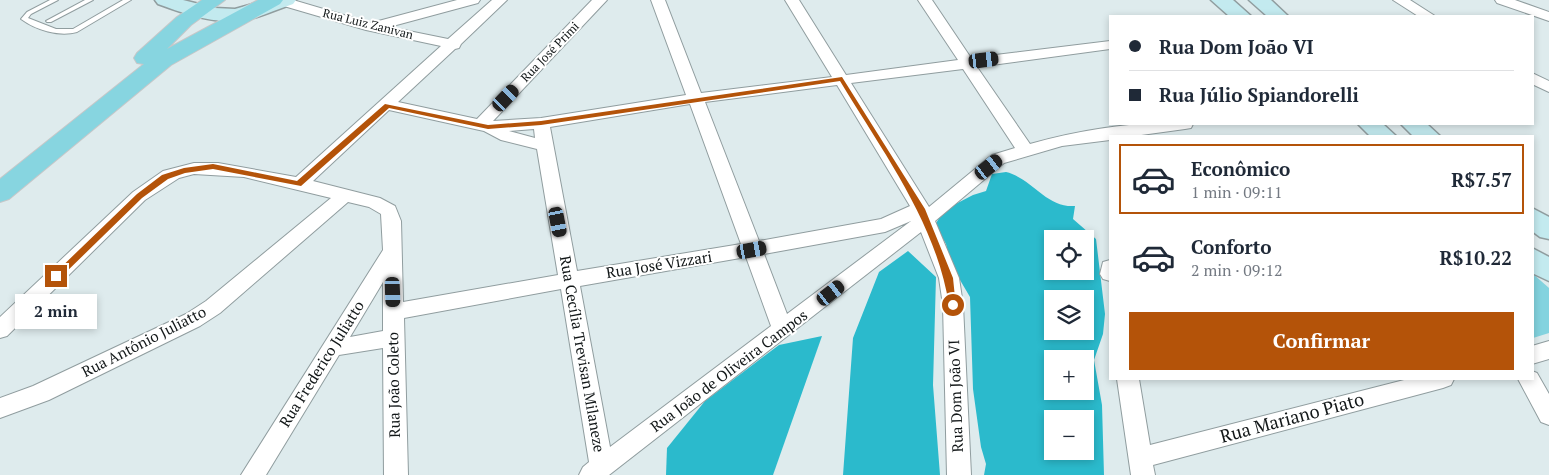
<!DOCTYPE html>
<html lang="pt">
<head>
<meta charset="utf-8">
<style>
  :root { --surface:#fff; --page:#f6f6f7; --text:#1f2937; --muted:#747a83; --line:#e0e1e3; --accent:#b45309 }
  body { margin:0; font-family:"PT Serif",serif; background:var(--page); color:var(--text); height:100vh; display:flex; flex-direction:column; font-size:19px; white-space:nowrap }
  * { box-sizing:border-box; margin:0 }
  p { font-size:16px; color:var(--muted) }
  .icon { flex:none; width:28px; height:28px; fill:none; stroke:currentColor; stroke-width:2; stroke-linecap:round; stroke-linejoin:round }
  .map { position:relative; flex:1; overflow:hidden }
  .panel { position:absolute; left:1109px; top:135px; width:425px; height:245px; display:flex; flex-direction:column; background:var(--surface); border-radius:0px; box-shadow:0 2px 8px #0003 }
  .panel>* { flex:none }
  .guide { position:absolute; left:1109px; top:15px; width:425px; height:110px; border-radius:0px; box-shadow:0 2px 8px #0003; display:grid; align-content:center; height:110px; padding:0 20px; background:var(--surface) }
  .fabs { position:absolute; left:1044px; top:230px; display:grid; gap:10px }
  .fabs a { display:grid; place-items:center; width:50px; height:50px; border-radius:0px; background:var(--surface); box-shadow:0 2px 8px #0003; font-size:25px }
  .end { position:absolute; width:22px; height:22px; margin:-11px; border:6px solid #b45309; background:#fff; box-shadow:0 0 0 2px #fff }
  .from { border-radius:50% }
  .bubble { position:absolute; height:35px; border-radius:0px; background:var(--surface); box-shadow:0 2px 8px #0003; font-size:16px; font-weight:800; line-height:35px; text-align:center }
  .car { position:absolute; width:15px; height:30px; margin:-15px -8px; border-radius:6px; box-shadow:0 0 4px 1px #0007; background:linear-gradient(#222 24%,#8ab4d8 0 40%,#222 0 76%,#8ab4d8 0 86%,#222 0) }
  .guide b { display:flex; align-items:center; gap:18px; height:48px; font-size:19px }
  .guide b+b { border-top:1px solid var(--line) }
  .guide i { width:12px; height:12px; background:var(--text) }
  ul { padding:9px 0 0; list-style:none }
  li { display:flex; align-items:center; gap:15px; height:70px; margin:0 10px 8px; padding:0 10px; border:2px solid transparent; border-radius:0px }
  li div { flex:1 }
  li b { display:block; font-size:19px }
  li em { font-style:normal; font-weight:800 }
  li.on { border-color:var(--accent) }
  li>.icon { width:45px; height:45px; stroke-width:1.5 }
  .cta { display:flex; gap:10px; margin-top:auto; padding:10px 20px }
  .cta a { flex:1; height:58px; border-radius:0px; background:var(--accent); color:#fff; font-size:20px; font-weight:800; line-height:58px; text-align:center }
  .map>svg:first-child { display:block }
</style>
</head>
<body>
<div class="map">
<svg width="1549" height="475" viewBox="0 0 1549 475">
  <rect width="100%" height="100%" fill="#deebed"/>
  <path fill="#83d3df" d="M1532 273 1549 288V333L1533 338Z"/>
  <g fill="#2bbacc" fill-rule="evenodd">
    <path d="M1006 172C1032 178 1046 208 1075 206L1073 219 1096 239 1105 314 1103 334 1094 360 1102 405 1104 475H984L986 464 981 447 973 389 970 297 950 263 946 244 935 225 944 210 973 195 986 191 992 174ZM1052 239H1085V271H1052ZM1052 299H1085V331H1052ZM1052 359H1085V391H1052ZM1052 419H1085V451H1052Z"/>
    <path d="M908 251 936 277 933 385 940 475H843L853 338 879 272Z"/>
    <path d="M822 336 773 475H666L667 448 705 401 779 345Z"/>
  </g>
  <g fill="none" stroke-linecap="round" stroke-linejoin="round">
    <g stroke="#909d9f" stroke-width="2">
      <g id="lane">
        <path d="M50 0H58L31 14 28 18 56 29H73L123 0H131L77 32C59 37 36 30 21 19L27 12Z"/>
        <path d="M85 0H93L51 22H47L46 21Z"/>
      </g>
    </g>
    <g stroke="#909d9f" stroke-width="2">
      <g id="street">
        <path d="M276 0H293L371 23 457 0H480L478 3 389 27 448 39 492 0H507L461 44 459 48 455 49 398 102 477 119 592 0H607L493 121 541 118 686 95 651 0H665L701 93 832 77 785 0H799L846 75 958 60 918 0H932L971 58 1110 41V49L977 67 1030 144C1081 130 1140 120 1193 124L1191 128 1185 129 1134 136H1110V140L1062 146 1004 163 935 221 959 278 963 305 971 475H947L943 305 939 278 921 232 609 475H579L583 467 589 462 561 289 404 318 408 475H384L383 348 339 355 266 475H241L383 250 381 214 369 207 348 202 220 313 200 326 49 400 0 418V398L33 386 186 314 206 301 331 198 244 177 194 174 179 178 145 200 7 336 0 338V317L133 192 163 171 194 163H218L296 177 441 46 366 30 277 4ZM963 69 1015 148 992 155 929 207 851 83ZM837 85 910 206 881 219 759 241 705 102ZM690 104 741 244 577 271 550 127ZM389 110 484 131 501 140 537 149 558 275 403 302 401 221 395 206 380 198 313 181ZM534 129 535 138 509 131ZM911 221 787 314 764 254 885 232ZM746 257 771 326 610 447 580 286ZM383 282V331L350 337Z"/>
        <path d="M1393 0H1410L1435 16H1418Z"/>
        <path d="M1495 0H1515L1549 12V21L1497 3Z"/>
        <path d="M1532 73 1549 81V92L1532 84Z"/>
        <path d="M1110 260V281L1103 279 1100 274 1103 262Z"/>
        <path d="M1549 341V359L1532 364V346Z"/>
        <path d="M1532 371 1537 373 1549 394V425L1541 422 1518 379H1532Z"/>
        <path d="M1117 379H1139L1150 445 1408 379H1454L1451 385 1443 388 1153 465 1155 475H1131Z"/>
      </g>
    </g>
    <g stroke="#909d9f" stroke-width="3">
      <g id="secondary">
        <path d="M155 0H183L215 8 235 9 267 0H296L293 4C277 9 262 17 245 20 216 25 185 14 158 4Z"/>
        <path d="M1211 0H1233L1251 16H1229Z"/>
        <path d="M1249 0H1271L1288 16H1267Z"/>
        <path d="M1358 124H1383L1396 136H1370Z"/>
        <path d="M1401 124H1427L1440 136H1413Z"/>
        <path d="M1532 208 1549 217V239L1540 237 1532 231Z"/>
        <path d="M1532 248 1549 257V281L1532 273Z"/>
      </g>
    </g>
    <g stroke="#c6c7c8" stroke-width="2">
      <path id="primary" d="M202 0H225L191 25 167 49 258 0H283L280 4 171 65 9 199 0 202V179L144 64 137 63 134 58 137 53 177 17Z"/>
    </g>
    <use href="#lane" fill="#fff" fill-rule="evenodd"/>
    <use href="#street" fill="#fff" fill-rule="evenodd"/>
    <use href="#secondary" fill="#c3eaef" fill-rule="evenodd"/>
    <use href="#primary" fill="#87d5e0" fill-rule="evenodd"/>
  </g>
  <path fill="#b45309" d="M842 77 925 209 953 278 956 307H950L949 305C936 222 882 151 840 81L541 125 488 129 389 108 301 186 213 169 185 173 168 179 142 198 59 279H53L52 276 137 194 162 175 184 168 213 164 297 181 385 104 488 125 541 121Z"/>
  <g text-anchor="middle" stroke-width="4" stroke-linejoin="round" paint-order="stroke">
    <g font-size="12" fill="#121718" stroke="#fff">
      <text transform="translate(368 24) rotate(14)" y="4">Rua Luiz Zanivan</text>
      <text transform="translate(550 52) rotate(-46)" y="4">Rua José Primi</text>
    </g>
    <g font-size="15" fill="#121718" stroke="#fff">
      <text transform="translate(659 265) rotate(-9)" y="5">Rua José Vizzari</text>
      <text transform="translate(144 342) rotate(-27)" y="5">Rua Antônio Juliatto</text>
      <text transform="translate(582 354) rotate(80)" y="5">Rua Cecília Trevisan Milaneze</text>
      <text transform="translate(322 364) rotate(-58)" y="5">Rua Frederico Juliatto</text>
      <text transform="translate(729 371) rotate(-37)" y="5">Rua João de Oliveira Campos</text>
      <text transform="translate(394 385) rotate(-91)" y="5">Rua João Coleto</text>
      <text transform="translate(956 396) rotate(-92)" y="5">Rua Dom João VI</text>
    </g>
    <g font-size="18" fill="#121718" stroke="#fff">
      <text transform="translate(1292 418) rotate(-15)" y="6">Rua Mariano Piato</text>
    </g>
  </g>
</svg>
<div class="fabs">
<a><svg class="icon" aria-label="locate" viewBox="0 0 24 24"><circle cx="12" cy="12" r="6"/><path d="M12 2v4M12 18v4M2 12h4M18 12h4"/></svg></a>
<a><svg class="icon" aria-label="layers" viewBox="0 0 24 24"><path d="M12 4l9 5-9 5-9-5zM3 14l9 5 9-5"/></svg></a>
<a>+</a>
<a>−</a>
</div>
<i class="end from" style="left:953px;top:305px"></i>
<i class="end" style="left:56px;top:276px"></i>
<div class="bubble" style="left:15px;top:294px;width:82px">2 min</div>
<i class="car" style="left:984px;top:60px;rotate:83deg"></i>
<i class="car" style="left:506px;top:98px;rotate:44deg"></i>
<i class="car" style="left:989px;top:167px;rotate:52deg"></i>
<i class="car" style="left:558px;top:222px;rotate:169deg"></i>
<i class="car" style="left:752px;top:250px;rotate:80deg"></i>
<i class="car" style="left:393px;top:292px;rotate:178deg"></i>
<i class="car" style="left:831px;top:293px;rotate:52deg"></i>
<div class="guide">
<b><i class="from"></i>Rua Dom João VI</b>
<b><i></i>Rua Júlio Spiandorelli</b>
</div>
<section class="panel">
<ul>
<li class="on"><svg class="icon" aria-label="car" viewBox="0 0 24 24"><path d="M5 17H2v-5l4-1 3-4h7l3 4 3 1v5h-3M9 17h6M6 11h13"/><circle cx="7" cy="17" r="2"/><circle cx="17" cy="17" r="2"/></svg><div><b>Econômico</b><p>1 min · 09:11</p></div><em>R$7.57</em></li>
<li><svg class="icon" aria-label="car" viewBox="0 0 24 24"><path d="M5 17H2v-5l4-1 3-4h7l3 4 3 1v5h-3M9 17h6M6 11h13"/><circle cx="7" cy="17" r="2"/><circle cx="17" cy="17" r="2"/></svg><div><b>Conforto</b><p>2 min · 09:12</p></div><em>R$10.22</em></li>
</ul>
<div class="cta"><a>Confirmar</a></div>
</section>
</div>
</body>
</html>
